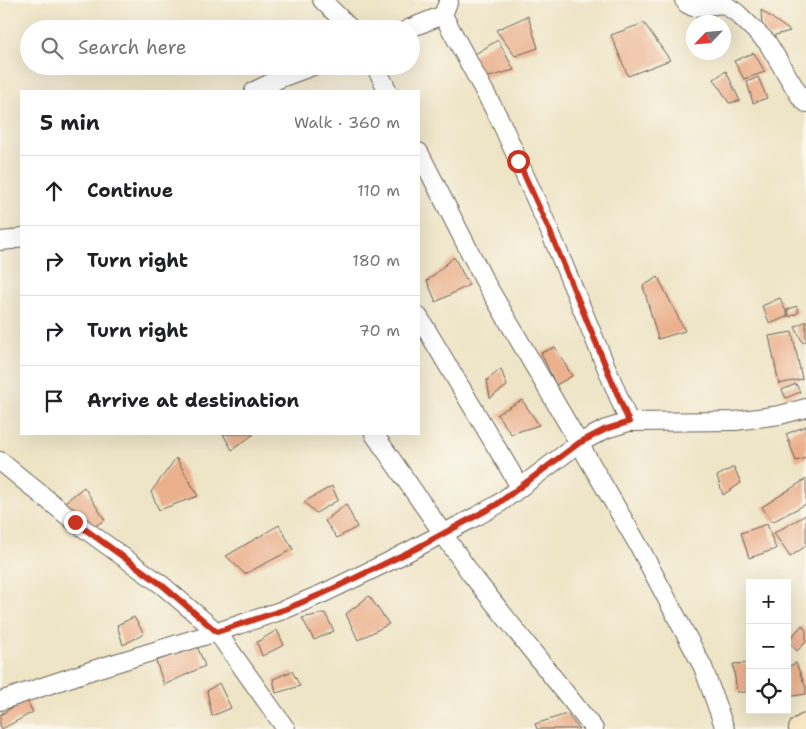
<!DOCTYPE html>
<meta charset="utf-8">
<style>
body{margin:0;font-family:"Shantell Sans",sans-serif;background:#f6f6f6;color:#202124}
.controls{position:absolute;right:15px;bottom:15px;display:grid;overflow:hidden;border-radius:0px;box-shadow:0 5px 20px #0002}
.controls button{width:45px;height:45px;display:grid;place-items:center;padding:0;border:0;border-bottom:1px solid #e0e0e0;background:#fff;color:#202124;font:25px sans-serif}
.compass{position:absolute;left:686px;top:15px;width:45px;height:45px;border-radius:50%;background:#fff;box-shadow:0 5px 20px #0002;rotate:244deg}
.stop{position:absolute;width:15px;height:15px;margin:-11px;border:4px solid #c8321e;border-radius:50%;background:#fff}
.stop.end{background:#c8321e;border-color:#fff;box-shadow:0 1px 5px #0008}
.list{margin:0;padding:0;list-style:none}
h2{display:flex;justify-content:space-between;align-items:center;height:65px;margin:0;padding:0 20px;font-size:21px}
h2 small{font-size:16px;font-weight:400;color:#757577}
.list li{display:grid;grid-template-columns:32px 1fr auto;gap:15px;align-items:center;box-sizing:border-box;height:70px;padding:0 20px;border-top:1px solid #e0e0e0}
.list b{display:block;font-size:19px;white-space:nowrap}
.list em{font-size:16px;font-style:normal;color:#757577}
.icon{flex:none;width:28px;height:28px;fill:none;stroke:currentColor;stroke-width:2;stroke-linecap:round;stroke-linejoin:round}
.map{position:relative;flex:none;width:806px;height:729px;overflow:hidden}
.search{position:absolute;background:#fff;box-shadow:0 5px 20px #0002;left:20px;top:20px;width:400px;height:55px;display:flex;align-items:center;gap:12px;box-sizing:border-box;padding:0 18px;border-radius:28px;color:#757577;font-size:19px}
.panel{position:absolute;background:#fff;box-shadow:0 5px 20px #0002;left:20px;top:90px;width:400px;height:345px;border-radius:0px}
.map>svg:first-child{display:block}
.building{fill:#ebb18e}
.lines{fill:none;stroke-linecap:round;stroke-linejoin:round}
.street-casing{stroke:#666258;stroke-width:20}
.secondary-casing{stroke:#666258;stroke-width:26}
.street{stroke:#fff;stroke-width:18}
.secondary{stroke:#f9e7c3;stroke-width:24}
.route{stroke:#c8321e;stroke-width:6}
</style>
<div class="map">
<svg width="806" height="729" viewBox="0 0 806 729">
<rect width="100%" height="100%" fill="#fbf7ec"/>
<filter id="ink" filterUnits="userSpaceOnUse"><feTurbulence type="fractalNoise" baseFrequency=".02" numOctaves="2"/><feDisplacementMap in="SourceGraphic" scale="10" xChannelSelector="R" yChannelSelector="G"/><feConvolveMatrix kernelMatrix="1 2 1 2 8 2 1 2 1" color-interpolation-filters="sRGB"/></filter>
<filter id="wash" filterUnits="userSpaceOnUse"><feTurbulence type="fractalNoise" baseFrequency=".0096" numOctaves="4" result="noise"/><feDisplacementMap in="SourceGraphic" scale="20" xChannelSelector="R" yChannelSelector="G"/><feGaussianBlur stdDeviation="1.12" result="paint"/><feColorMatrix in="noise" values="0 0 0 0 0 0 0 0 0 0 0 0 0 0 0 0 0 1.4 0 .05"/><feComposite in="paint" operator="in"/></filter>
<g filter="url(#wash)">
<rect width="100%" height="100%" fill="#eee4c6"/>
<g id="blocks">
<!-- building -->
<g class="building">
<polygon points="761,10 790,31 768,37 762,25"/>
<polygon points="713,12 717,22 694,22"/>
<polygon points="528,16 538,48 515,56 496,30"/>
<polygon points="644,23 670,60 628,76 611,35"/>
<polygon points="498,40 514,70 485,78 467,59"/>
<polygon points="754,53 765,72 744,79 734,61"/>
<polygon points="726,71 740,101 729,103 714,79"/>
<polygon points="758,77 767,98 753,103 747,82"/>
<polygon points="454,257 469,285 436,302 427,281"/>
<polygon points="658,277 685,331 658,339 643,286"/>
<polygon points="780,298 788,316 770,324 762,306"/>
<polygon points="796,306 799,312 790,317 787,310"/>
<polygon points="806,321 806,341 803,343 795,327"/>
<polygon points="792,332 802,379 779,384 769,336"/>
<polygon points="555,347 572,376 556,385 541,353"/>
<polygon points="501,369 507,386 490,398 487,380"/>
<polygon points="796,384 800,392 786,398 782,390"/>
<polygon points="522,400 539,425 511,434 497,414"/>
<polygon points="806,426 806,458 796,461 786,434"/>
<polygon points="223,434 254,434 232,450"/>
<polygon points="176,458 198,496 159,510 151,492"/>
<polygon points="734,467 741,483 723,495 717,476"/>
<polygon points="806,479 806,504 772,522 762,507"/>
<polygon points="332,486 338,500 316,513 304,502"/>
<polygon points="84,487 105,520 90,529 65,502"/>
<polygon points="346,504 357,527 337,538 325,521"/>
<polygon points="806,515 806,546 790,557 774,533"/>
<polygon points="767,524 776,549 749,558 741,533"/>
<polygon points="279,525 293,549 245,574 226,556"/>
<polygon points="369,596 389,624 358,640 346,614"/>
<polygon points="325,613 334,631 314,640 302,618"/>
<polygon points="134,617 144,634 123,645 117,625"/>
<polygon points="802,625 806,631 806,642 797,651 788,641"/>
<polygon points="277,630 284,645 262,656 257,642"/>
<polygon points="197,646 205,666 164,685 156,661"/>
<polygon points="750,663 750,692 737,692 733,664"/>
<polygon points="796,663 806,688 806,694 787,697 787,667"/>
<polygon points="292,671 300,686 276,693 273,679"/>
<polygon points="219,683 231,708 212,716 207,691"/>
<polygon points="26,699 33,712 2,729 0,725 0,715"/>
<polygon points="567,714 579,729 537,729 535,724"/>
</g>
</g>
</g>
<g filter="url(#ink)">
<use href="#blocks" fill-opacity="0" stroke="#666258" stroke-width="1"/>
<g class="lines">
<defs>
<g id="street">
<polyline points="322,0 351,29"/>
<polyline points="449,0 443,15 500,120 548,227 629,422"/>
<polyline points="684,0 687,4 693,7 724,4 737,13 767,42 801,98 806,103"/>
<polyline points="408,29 443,15"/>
<polyline points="375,66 388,91"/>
<polyline points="254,91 283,77 313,66"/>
<polyline points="419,152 484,280 640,548 703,667 725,729"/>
<polyline points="0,241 12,240 21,237"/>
<polyline points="419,317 520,487"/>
<polyline points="374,434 471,574 594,729"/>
<polyline points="0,461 75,522 162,585 217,632 286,729"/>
<polyline points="0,701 99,668 217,632 286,609 324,593 390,561 477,516 497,505 579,443 606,429 629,422 735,421 780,415 806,408"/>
</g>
<polyline id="secondary" points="801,729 806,726"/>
</defs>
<!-- street casing -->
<use href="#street" class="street-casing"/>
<!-- secondary casing -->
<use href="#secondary" class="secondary-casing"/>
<!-- street -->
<use href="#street" class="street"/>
<!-- secondary -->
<use href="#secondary" class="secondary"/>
</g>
</g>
<g class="lines" filter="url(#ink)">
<!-- route -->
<polyline class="route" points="75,522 162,585 217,632 286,609 324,593 415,549 496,505 579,443 606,429 629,422 548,227 518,161"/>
</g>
</svg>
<div class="controls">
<button>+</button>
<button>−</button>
<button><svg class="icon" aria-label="locate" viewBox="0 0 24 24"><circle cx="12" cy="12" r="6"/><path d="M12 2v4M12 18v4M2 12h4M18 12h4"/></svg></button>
</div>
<svg class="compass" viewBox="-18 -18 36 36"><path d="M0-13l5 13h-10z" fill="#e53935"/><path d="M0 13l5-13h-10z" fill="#757577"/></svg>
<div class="stop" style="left:518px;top:161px"></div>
<div class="stop end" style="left:75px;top:522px"></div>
<div class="search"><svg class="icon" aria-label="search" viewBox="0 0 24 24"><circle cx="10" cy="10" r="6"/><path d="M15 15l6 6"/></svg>Search here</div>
<section class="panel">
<h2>5 min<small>Walk · 360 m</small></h2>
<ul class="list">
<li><svg class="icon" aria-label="ahead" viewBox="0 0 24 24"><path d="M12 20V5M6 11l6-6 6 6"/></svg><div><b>Continue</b></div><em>110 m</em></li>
<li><svg class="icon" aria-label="right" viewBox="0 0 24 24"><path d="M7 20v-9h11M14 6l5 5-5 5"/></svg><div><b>Turn right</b></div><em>180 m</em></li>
<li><svg class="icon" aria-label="right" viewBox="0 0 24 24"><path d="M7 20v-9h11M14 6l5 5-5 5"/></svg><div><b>Turn right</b></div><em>70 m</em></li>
<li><svg class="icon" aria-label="arrive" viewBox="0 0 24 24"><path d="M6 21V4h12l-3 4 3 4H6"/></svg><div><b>Arrive at destination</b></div></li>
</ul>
</section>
</div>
